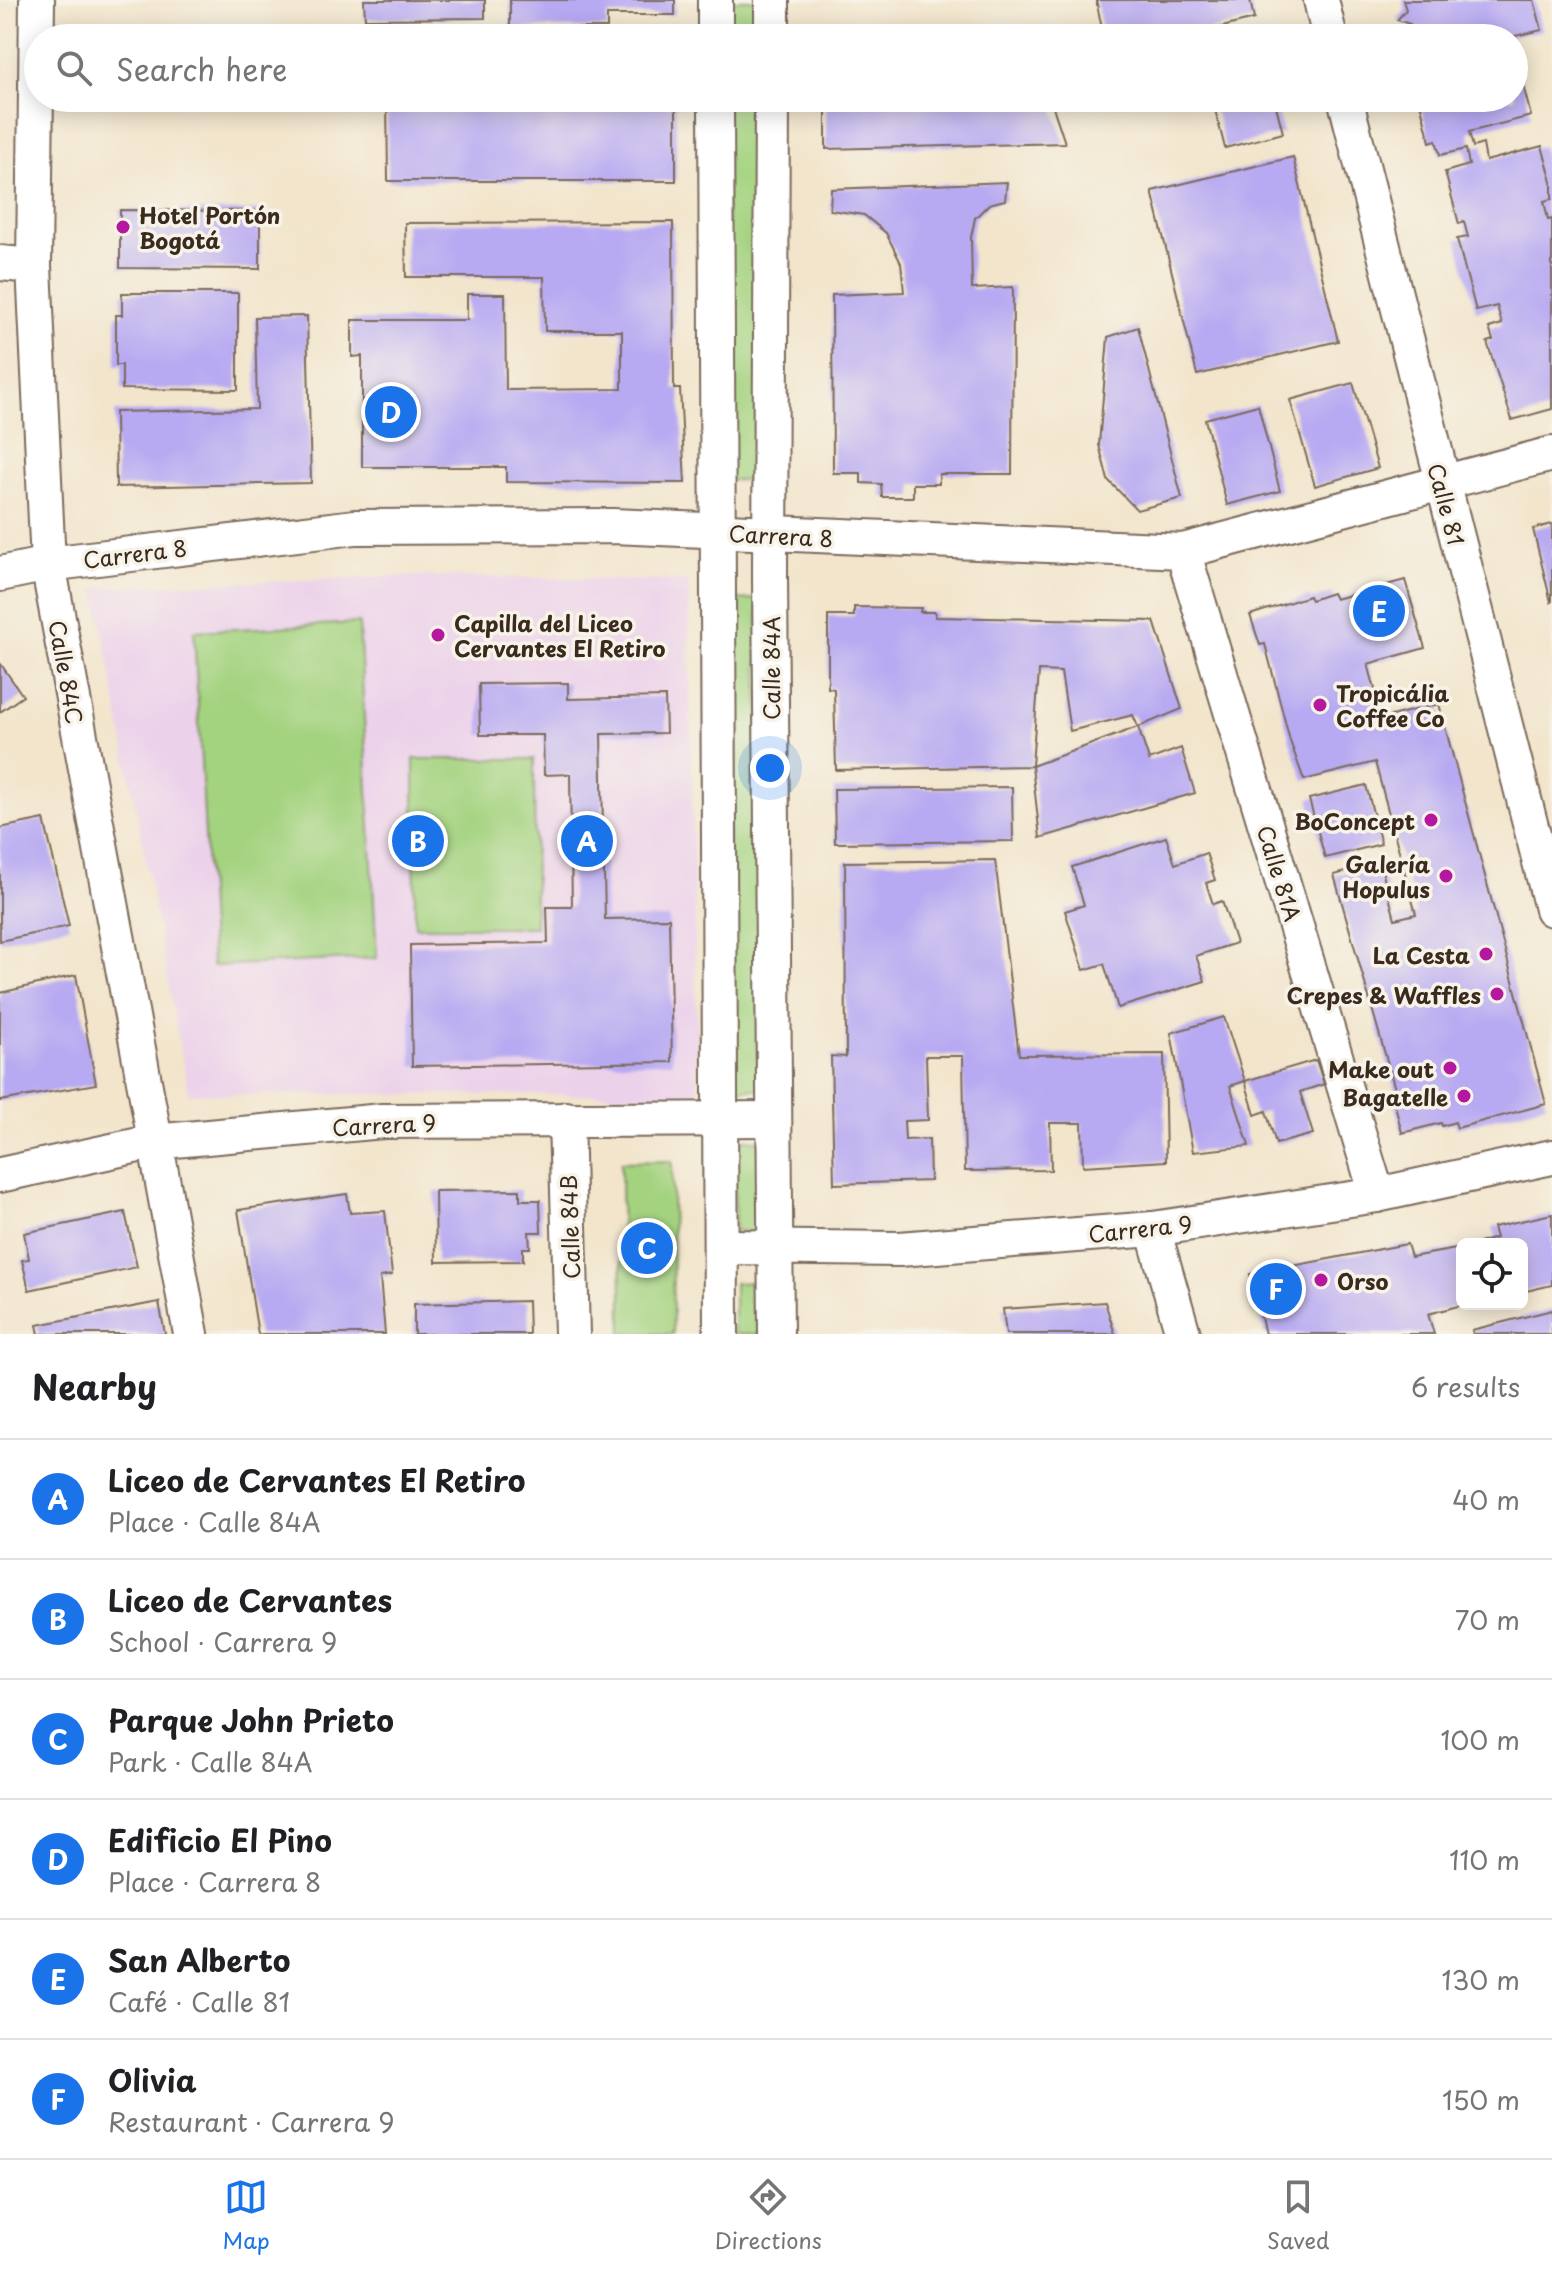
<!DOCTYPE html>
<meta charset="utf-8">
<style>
body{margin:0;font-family:"Playpen Sans",sans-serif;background:#f2f2f2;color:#202124}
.controls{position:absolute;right:24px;bottom:24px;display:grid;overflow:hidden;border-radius:12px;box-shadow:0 4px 20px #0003}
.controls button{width:72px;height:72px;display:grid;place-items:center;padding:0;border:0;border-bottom:2px solid #e0e0e0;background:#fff;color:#202124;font:40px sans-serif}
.you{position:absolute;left:770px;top:768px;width:28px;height:28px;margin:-20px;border:6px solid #fff;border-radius:50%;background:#1a73e8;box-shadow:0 0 0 12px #1a73e833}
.badge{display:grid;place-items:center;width:52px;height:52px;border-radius:50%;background:#1a73e8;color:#fff;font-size:26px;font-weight:700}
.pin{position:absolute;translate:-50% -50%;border:4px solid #fff;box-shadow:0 2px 8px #0006}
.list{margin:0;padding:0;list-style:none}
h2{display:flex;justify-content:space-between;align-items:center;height:104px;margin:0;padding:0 32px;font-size:34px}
h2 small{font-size:26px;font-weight:400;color:#757577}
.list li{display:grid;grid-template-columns:52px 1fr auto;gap:24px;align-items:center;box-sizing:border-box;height:120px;padding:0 32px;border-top:2px solid #e0e0e0}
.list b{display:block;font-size:30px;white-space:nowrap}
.list p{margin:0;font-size:26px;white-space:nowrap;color:#757577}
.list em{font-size:26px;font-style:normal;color:#757577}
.icon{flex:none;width:44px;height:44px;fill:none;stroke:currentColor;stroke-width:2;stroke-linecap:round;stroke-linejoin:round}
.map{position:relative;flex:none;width:1552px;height:1334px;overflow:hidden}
.search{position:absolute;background:#fff;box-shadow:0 4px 20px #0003;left:24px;right:24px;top:24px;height:88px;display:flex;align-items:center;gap:20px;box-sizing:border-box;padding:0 28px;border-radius:44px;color:#757577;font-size:30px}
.sheet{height:824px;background:#fff}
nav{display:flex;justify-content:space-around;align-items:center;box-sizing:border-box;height:112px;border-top:2px solid #e0e0e0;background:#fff;font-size:22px;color:#757577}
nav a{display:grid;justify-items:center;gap:4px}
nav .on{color:#1a73e8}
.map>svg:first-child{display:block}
.built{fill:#ecd1ea}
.green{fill:#a4d380;stroke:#707e4f;stroke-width:2}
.building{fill:#b7a9f2}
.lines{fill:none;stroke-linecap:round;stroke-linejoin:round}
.minor-casing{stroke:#7b6b5b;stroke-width:38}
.minor{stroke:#fff;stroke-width:34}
.poi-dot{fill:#b5179e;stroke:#f7f3e8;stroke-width:3}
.labels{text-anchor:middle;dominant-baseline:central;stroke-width:7;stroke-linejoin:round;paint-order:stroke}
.poi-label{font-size:22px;font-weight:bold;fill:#3b2a1e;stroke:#f7f3e8;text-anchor:end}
.street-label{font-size:22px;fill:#3b2a1e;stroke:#f7f3e8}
</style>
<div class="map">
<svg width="1552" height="1334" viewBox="0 0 1552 1334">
<rect width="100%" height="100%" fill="#f7f3e8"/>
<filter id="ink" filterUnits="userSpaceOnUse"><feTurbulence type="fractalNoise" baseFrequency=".0125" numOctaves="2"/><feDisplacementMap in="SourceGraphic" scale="16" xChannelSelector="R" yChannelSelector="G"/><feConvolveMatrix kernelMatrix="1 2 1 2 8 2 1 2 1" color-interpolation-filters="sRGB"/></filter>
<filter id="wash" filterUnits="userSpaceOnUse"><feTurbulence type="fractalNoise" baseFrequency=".006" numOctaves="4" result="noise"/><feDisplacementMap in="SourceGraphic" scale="32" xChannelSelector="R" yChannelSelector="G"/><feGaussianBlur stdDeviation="1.8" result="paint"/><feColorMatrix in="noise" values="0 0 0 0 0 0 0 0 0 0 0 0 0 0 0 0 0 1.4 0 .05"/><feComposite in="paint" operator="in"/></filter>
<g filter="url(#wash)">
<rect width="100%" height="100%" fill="#f2e5cc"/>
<!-- built -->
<polygon class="built" points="411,576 688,581 698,1095 189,1094 95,588"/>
<!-- green -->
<g class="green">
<rect x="727" y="0" width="32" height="38"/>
<polygon points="727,98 759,98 758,481 726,480"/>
<polygon points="758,599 760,1089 729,1089 728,600"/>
<polygon points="359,623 377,958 212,966 194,631"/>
<polygon points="414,759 534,759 535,927 415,927"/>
<polygon points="734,1140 761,1140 762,1231 735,1231"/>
<polygon points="672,1161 673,1334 622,1334 621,1162"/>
<polygon points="762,1282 763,1334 734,1334 734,1283"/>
</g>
<g id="blocks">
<!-- building -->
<g class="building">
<polygon points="364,0 485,0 485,18 365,19"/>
<polygon points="510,0 675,0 675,15 607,15 607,28 510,28"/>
<polygon points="1096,0 1250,0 1254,19 1179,38 1104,38"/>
<polygon points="1403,0 1534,0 1542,30 1506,38 1413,38 1410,24 1397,20 1406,10"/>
<polygon points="825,33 1030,33 1031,38 825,38"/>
<polygon points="1515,54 1531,116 1469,132 1473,147 1483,144 1486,161 1542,146 1552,182 1552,199 1544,201 1548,220 1552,219 1552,409 1512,420 1487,342 1493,340 1489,328 1502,324 1497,306 1476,311 1457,239 1468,237 1464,222 1459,224 1445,172 1469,165 1466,149 1440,155 1436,140 1430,142 1419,98 1514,98"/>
<polygon points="387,98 676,98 676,181 388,181"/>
<polygon points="826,98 1050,98 1065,143 826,149"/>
<polygon points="1212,98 1274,98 1283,133 1225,148"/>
<polygon points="1293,157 1338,341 1197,375 1152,191"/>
<polygon points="1007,182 1005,200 989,204 975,218 971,237 972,289 1013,287 1012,474 939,474 939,484 913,484 913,497 882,497 881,484 861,483 861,473 833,473 832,295 904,292 901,263 886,233 864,215 830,210 831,189"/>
<polygon points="120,210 260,211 260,269 120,268"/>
<polygon points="673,222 674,389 680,389 685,483 506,482 506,467 362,467 362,356 352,357 352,320 467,320 467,294 505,294 506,390 622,389 622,331 545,331 544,277 406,277 405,223"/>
<polygon points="122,293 238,293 238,390 122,389 122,365 116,365 116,315 122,315"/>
<polygon points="307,316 311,483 116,487 115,412 257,409 255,317"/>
<polygon points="1138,327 1182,498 1137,510 1108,480 1099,445 1108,337"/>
<polygon points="1353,383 1378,468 1315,486 1290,400"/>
<polygon points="1258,405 1280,491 1227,505 1205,419"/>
<polygon points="1552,524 1552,601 1551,602 1533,529"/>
<polygon points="1405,580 1425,648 1368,664 1383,718 1439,704 1546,1104 1457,1128 1455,1122 1442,1126 1441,1123 1402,1133 1393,1097 1397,1096 1334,875 1380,863 1395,919 1416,914 1375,762 1304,780 1290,741 1265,644 1260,645 1250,615 1309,596 1311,600 1332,593 1335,599"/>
<polygon points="854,607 921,608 920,612 935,612 935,617 1154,621 1182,709 1138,727 1149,760 1181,748 1195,793 1040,838 1032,766 1138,727 1133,715 1070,731 1061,672 1039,671 1032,766 836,770 834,689 828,688 828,616 854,616"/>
<polygon points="0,663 23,696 0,712"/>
<polygon points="568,683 568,699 665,697 666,733 601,734 605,919 669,918 672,1062 412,1066 410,945 548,943 547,907 572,907 570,774 544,775 543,735 480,735 479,684"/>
<polygon points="1366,785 1381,844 1325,858 1309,799"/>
<polygon points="1012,787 1013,841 835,843 834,789"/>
<polygon points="44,819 69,926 0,941 0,828"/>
<polygon points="1166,837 1175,864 1206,853 1215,880 1206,883 1213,904 1222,901 1236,943 1196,956 1205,981 1118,1008 1104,964 1084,970 1065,911 1084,905 1072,867"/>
<polygon points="995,860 1019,1055 1164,1054 1166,1161 1083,1166 1082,1123 1050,1123 1051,1170 965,1171 963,1056 926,1056 928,1120 904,1121 905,1140 929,1139 930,1181 834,1184 831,1056 846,1057 845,862"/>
<polygon points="76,975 96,1084 0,1101 0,993"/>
<polygon points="1224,1017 1245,1081 1230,1086 1249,1146 1193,1152 1171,1033"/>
<polygon points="1316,1060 1324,1084 1300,1092 1313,1134 1276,1144 1266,1111 1255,1115 1245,1081"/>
<polygon points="520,1190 520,1200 540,1200 541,1232 529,1232 530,1248 523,1248 523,1261 436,1262 435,1191"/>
<polygon points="347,1194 350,1213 385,1211 392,1275 380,1277 385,1334 258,1334 238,1210"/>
<polygon points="125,1212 137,1267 29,1290 22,1260 29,1259 24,1233"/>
<polygon points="1552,1214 1552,1285 1522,1292 1522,1244 1479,1243 1496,1238 1493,1227"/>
<polygon points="1407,1244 1411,1257 1462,1248 1462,1305 1428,1314 1434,1334 1265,1334 1250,1274"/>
<polygon points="528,1301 529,1334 414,1334 414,1304"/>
<polygon points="159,1302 165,1334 39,1334 37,1325"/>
<polygon points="1105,1302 1115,1334 1006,1334 1003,1309"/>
<polygon points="1552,1310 1552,1334 1473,1334 1472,1330"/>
</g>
</g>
</g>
<g filter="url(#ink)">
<use href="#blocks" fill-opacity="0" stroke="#7b6b5b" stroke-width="2"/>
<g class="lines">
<defs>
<g id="minor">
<polyline points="37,0 34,266 48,564 191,1334"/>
<polyline points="715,0 715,38"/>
<polyline points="1321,0 1330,38"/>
<polyline points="772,38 772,0"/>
<polyline points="716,98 721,1334"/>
<polyline points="772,98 770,575 776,1334"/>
<polyline points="1345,98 1552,909"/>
<polyline points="0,263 34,266"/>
<polyline points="1183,551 1377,1195"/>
<polyline points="0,574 48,564 355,527 613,526 1183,551 1552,454"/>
<polyline points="566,1119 572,1334"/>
<polyline points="0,1175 153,1142 383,1121 773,1119"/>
<polyline points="1153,1229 1183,1334"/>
<polyline points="722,1247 899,1249 1153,1229 1377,1195 1552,1157"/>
</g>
</defs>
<!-- minor casing -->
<use href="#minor" class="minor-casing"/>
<!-- minor -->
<use href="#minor" class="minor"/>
</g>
</g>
<!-- markers -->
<g class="poi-dot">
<circle cx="123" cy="227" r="8"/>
<circle cx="438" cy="635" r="8"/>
<circle cx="1320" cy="705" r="8"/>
<circle cx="1431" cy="820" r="8"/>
<circle cx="1446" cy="876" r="8"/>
<circle cx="1486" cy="954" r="8"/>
<circle cx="1497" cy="994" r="8"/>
<circle cx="1450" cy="1068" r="8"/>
<circle cx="1464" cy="1096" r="8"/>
<circle cx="1321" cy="1280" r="8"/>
</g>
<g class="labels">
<!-- poi labels -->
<g class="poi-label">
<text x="139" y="214" text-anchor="start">Hotel Portón<tspan x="139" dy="25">Bogotá</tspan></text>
<text x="454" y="622" text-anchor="start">Capilla del Liceo<tspan x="454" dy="25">Cervantes El Retiro</tspan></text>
<text x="1336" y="692" text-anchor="start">Tropicália<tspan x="1336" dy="25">Coffee Co</tspan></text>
<text x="1415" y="820">BoConcept</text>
<text x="1430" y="863">Galería<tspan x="1430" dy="25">Hopulus</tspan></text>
<text x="1470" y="954">La Cesta</text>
<text x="1481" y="994">Crepes &amp; Waffles</text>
<text x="1434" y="1068">Make out</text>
<text x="1448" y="1096">Bagatelle</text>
<text x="1337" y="1280" text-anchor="start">Orso</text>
</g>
<!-- street labels -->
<g class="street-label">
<text transform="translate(1447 504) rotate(75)">Calle 81</text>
<text transform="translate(781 535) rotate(3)">Carrera 8</text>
<text transform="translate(135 553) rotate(-7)">Carrera 8</text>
<text transform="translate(770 668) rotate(-90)">Calle 84A</text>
<text transform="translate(67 672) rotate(80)">Calle 84C</text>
<text transform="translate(1280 873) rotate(73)">Calle 81A</text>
<text transform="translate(384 1124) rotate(-3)">Carrera 9</text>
<text transform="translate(569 1227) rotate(-92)">Calle 84B</text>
<text transform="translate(1140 1228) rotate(-6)">Carrera 9</text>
</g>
</g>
</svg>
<div class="controls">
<button><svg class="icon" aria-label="locate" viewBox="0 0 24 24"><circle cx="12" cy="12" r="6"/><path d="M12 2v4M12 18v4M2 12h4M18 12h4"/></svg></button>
</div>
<div class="you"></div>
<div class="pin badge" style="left:587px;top:841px">A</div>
<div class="pin badge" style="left:418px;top:841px">B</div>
<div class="pin badge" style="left:647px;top:1248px">C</div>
<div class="pin badge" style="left:391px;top:412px">D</div>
<div class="pin badge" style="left:1379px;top:611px">E</div>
<div class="pin badge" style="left:1276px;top:1289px">F</div>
<div class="search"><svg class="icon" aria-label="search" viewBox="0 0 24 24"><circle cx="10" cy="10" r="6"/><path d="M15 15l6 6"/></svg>Search here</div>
</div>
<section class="sheet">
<h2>Nearby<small>6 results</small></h2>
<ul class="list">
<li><span class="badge">A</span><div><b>Liceo de Cervantes El Retiro</b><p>Place · Calle 84A</p></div><em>40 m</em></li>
<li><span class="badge">B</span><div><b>Liceo de Cervantes</b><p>School · Carrera 9</p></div><em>70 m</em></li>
<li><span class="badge">C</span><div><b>Parque John Prieto</b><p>Park · Calle 84A</p></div><em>100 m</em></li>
<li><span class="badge">D</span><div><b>Edificio El Pino</b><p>Place · Carrera 8</p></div><em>110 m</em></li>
<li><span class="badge">E</span><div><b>San Alberto</b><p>Café · Calle 81</p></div><em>130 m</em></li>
<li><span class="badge">F</span><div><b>Olivia</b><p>Restaurant · Carrera 9</p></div><em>150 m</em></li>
</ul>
</section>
<nav>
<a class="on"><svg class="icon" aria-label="map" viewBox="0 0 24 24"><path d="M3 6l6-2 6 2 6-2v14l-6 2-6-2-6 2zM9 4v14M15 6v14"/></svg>Map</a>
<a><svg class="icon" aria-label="directions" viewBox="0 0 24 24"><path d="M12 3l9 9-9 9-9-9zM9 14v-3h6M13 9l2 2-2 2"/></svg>Directions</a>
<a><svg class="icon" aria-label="saved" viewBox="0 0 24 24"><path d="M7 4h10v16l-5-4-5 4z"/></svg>Saved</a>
</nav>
